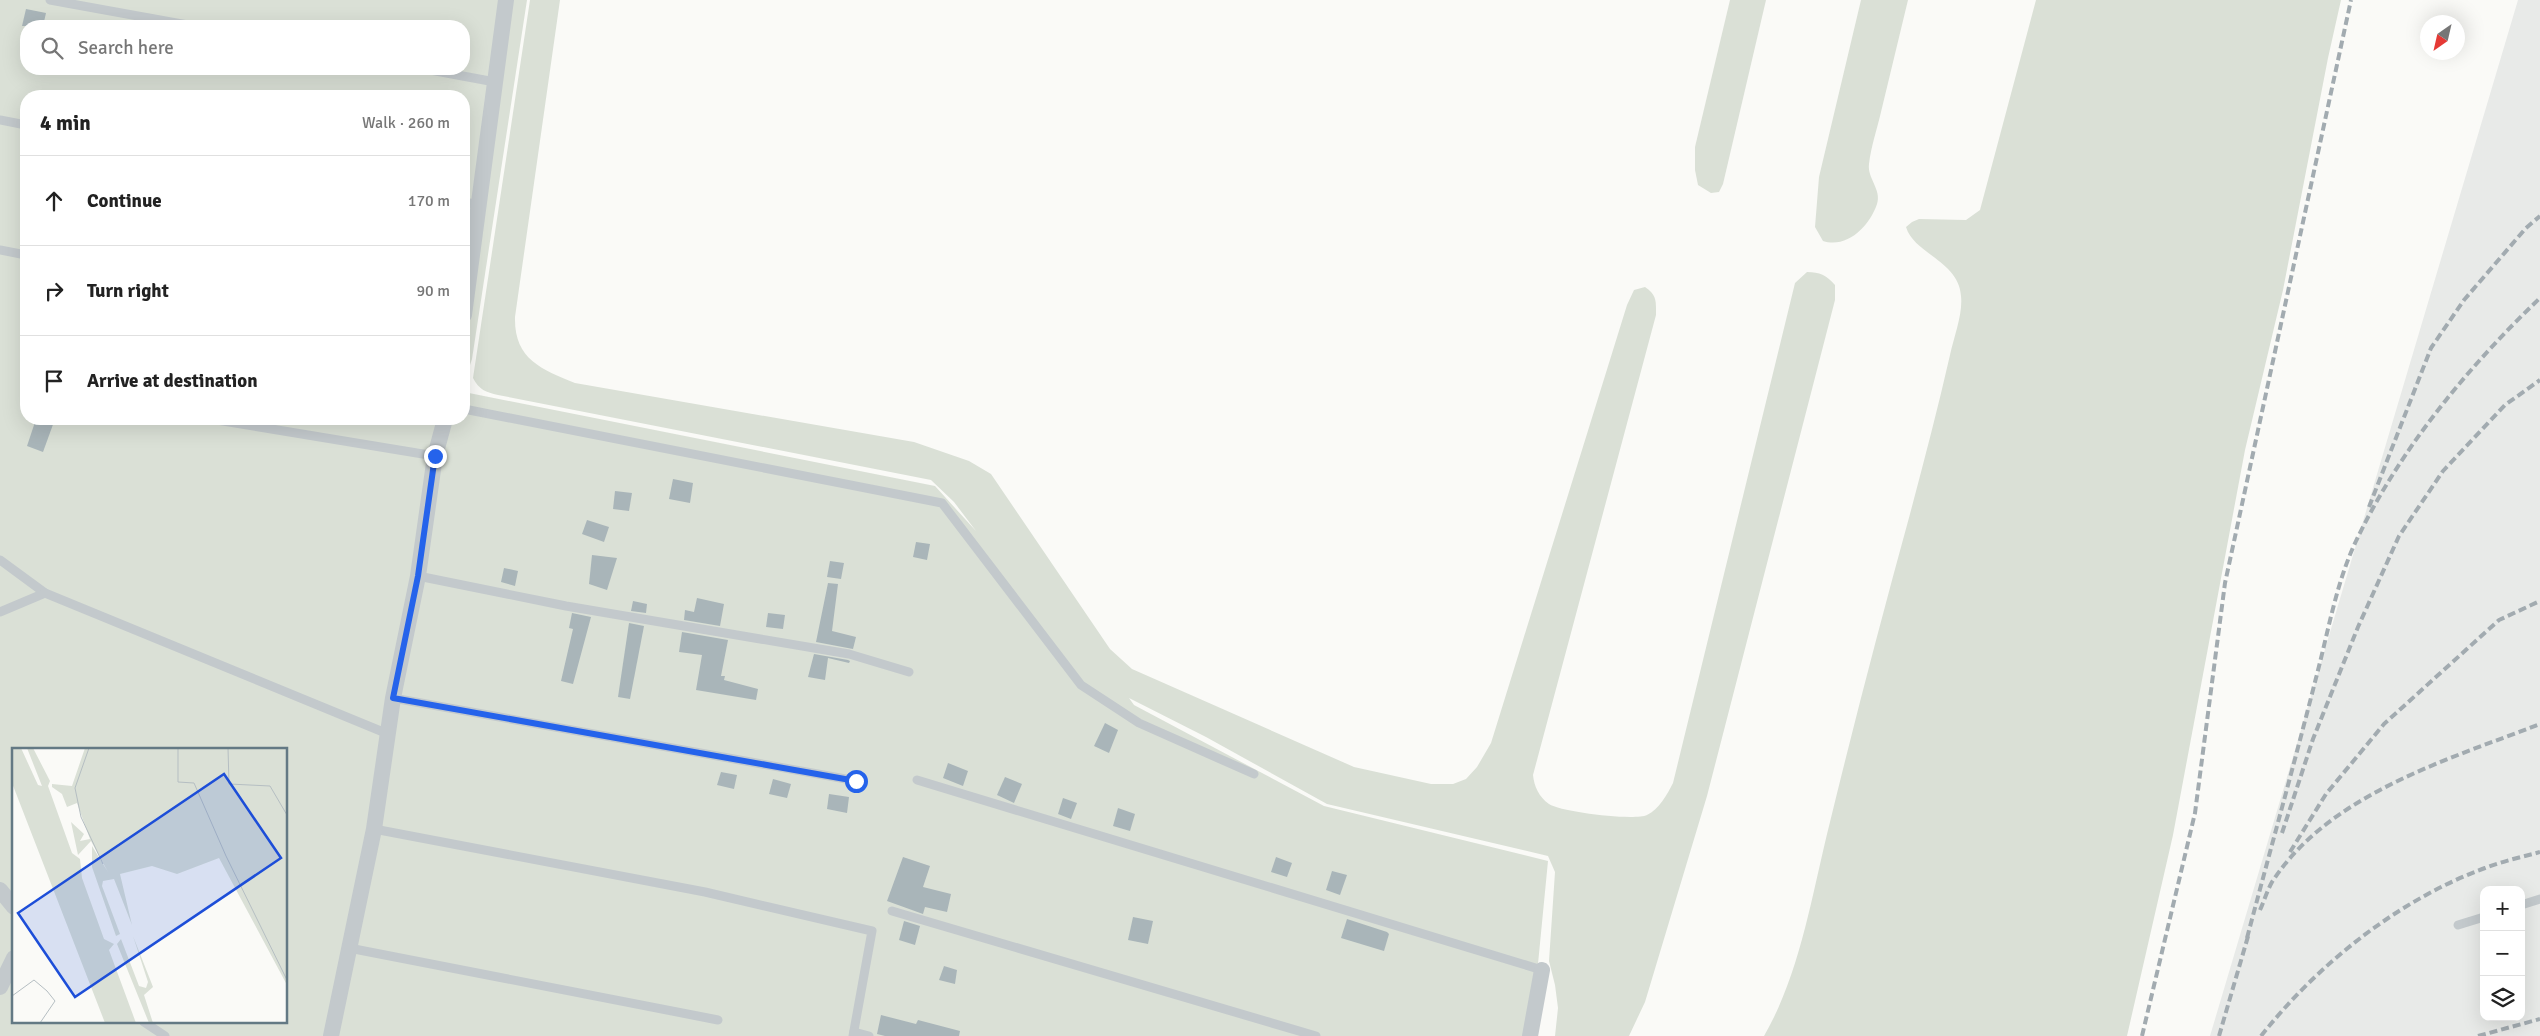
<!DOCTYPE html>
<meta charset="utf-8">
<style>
body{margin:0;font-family:Signika,sans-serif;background:#f6f6f6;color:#222}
.controls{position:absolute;right:15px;bottom:15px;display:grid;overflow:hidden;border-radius:10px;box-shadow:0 5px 20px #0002}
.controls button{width:45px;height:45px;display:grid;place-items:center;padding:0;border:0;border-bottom:1px solid #e0e0e0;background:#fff;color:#222;font:25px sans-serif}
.compass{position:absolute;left:2420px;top:15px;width:45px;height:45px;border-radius:50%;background:#fff;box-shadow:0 5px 20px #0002;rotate:214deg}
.stop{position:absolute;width:15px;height:15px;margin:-11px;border:4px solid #2563eb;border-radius:50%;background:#fff}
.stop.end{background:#2563eb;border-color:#fff;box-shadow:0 1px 5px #0008}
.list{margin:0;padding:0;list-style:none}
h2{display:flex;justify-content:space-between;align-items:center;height:65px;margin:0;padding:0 20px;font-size:21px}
h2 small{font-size:16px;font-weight:400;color:#767676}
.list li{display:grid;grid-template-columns:32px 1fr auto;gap:15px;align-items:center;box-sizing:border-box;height:90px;padding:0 20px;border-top:1px solid #e0e0e0}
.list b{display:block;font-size:19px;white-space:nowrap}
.list em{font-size:16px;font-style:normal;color:#767676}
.icon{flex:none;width:28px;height:28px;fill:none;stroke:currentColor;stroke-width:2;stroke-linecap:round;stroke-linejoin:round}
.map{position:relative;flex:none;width:2540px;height:1036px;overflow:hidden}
.search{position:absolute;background:#fff;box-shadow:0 5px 20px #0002;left:20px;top:20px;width:450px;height:55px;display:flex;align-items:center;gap:12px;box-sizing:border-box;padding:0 18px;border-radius:20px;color:#767676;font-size:19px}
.panel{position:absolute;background:#fff;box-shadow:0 5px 20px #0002;left:20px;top:90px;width:450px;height:335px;border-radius:20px}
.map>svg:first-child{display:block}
.built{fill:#e8eae8;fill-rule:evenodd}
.green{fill:#dae0d6;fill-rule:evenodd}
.building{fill:#a9b5b9}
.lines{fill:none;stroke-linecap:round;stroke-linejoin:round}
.lane{stroke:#c3c9cc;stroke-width:9}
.street{stroke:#c3c9cc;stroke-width:16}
.rail{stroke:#a2abb0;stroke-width:4;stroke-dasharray:8 4;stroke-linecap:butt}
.route{stroke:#2563eb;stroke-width:6}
.inset-road{fill:none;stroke:#b5bec2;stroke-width:1}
.view{fill:#1d4ed8;fill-opacity:0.15;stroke:#1d4ed8;stroke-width:2.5}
.inset-edge{fill:none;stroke:#637984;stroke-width:2.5}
</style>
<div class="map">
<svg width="2540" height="1036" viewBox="0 0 2540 1036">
<rect width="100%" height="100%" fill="#fafaf7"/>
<!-- built -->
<path class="built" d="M2518,0H2540V1036H2210ZM2484,890H2521V1017H2484Z"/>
<!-- green -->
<g class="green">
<path d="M0,0H527L472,359L464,383V96H26V419H464V392L935,486L976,531L954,502L931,480L498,395C486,392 479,390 473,378L530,0H560L515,317C514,359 541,369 575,383L914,442L969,461L991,474L1110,649L1132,669L1354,767L1431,784H1453L1466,779L1477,767L1491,743L1627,305L1634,290L1645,287C1657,295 1656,301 1656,315L1533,775C1534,786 1539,797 1549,804C1561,812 1634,821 1647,815C1659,809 1667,795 1673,783L1795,283L1807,272C1820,272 1826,275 1835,285V300L1707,796L1645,1002L1629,1036H1555L1558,1008L1555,985L1549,961L1555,872L1548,856L1327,804L1206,737L1129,698L1134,705L1324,806L1548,861L1531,1036H0ZM26,26H464V69H26ZM14,750H286V1022H14Z"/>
<polygon points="1730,0 1766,0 1723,184 1719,192 1711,193 1698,185 1695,170 1695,147"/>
<path d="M1861,0H1908C1899,37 1890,75 1881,112C1877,129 1871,147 1869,164C1867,178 1882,190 1877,204C1870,225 1848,249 1823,241L1815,227L1819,177Z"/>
<path d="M2036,0H2341L2328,58L2283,290L2245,450L2173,835L2127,1036H1764C1801,972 1812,893 1830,822C1855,719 1882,616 1910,514C1924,461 1938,408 1950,355C1954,336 1963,314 1961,296C1959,261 1914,254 1906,227L1912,222L1919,219L1966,220L1980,210Z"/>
</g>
<!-- building -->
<g class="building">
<polygon points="26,9 46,13 43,26 22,26"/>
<polygon points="36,419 55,419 43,452 27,446"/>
<polygon points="673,479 693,483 690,503 669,499"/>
<polygon points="615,491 632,493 629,511 613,509"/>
<polygon points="587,520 609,527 604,542 582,534"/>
<polygon points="916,542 930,544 927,560 913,557"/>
<polygon points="592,555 617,558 607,590 589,584"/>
<polygon points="830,561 844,563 841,579 827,577"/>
<polygon points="504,568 518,571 515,586 501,582"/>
<polygon points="828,583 838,584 832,631 856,637 853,649 816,642"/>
<polygon points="697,598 724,604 720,626 684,620 685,610 694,612"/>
<polygon points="633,601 647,604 646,613 631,611"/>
<polygon points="572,613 591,617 573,684 561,681 573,629 569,628"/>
<polygon points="768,613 785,615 783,629 766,627"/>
<polygon points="629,623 644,626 630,699 618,697"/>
<polygon points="682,632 728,640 721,676 725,676 724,680 758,689 756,700 696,690 702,655 679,652"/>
<polygon points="814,654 848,660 850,661 849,663 828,658 825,680 808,677"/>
<polygon points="1105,723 1118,730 1109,753 1094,746"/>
<polygon points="948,763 968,771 963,786 943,778"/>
<polygon points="721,772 737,775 734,789 717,785"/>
<polygon points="1005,777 1022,784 1014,803 997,795"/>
<polygon points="773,779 791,784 787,798 769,794"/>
<polygon points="829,794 849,797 847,813 827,809"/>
<polygon points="1063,798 1077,803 1071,819 1058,814"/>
<polygon points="1118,808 1135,814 1130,831 1113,826"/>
<polygon points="903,857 930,866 923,887 951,894 947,912 925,907 923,914 887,901"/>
<polygon points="1276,857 1292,863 1287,877 1271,872"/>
<polygon points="1332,871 1347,875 1340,895 1326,890"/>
<polygon points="1133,917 1153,921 1148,944 1128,940"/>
<polygon points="1347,919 1387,932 1389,934 1384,951 1341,938"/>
<polygon points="904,921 920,926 915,945 899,940"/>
<polygon points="944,966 957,970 955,984 939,980"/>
<polygon points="881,1015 916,1024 918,1020 960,1031 959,1036 885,1036 877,1034"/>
</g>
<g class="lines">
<!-- lane -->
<g class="lane">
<polyline points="50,0 193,26"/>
<polyline points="425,69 495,82"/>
<polyline points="0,120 26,125"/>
<polyline points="464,202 479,205"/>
<polyline points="0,250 26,255"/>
<polyline points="464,409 942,503 1081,685 1139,723 1254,774"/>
<polyline points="211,419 435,456"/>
<polyline points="0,560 45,593"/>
<polyline points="418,576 566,606 849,654 909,672"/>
<polyline points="0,612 45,593 388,734"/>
<polyline points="393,698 857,781"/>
<polyline points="917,780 1542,970"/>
<polyline points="374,829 705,892 872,931 853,1036"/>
<polyline points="2521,905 2540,899"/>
<polyline points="892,911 1316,1036"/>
<polyline points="2458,925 2484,917"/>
<polyline points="349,948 718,1020"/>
<polyline points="144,1022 165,1036"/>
<polyline points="854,1032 869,1036"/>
</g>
<!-- street -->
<g class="street">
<polyline points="464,315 506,0"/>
<polyline points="0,890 14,907"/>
<polyline points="0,987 14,958"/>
<polyline points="331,1036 374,829 393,698 418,576 435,456 445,419"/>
<polyline points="1530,1036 1542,970"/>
</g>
<!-- rail -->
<g class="rail">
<polyline points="2369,507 2431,348 2464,300 2526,228 2540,216"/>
<polyline points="2282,833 2313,739 2358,627 2399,536 2443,471 2505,405 2540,380"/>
<polyline points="2290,852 2326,794 2384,724 2499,620 2540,601"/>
<path d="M2260,910C2264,901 2267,891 2272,882C2329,794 2447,760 2540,724"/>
<path d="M2247,938C2270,851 2294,765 2316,678C2328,633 2336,583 2356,541C2400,449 2467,368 2540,298"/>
<polyline points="2142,1036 2195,813 2225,583 2351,0"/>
<polyline points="2219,1036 2249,933"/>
<path d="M2261,1036C2318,964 2398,900 2485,868C2503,861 2522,857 2540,852"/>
<polyline points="2478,1036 2540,1019"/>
</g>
</g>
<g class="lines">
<!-- route -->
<polyline class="route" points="435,456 418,576 393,698 856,781"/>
</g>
<!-- overview -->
<g transform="translate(12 748)">
<rect width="275" height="275" fill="#fafaf7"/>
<path d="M0,0H9L26,37L30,38L15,0H21L38,33L36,38L60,105L68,111L70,130L92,191L102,196L97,202L124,275H93L0,35ZM73,0H275V237L207,110L165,126L140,118L108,126L120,177L102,131L91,133L90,138L108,186L104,188L80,119V98L96,124L79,93L66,107L59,74L72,86L68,93L78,91L65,55L55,59L50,46L40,39V36L60,38ZM121,188L141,239L132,247L141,275H137L105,196L109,191L127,238L134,240L136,234Z" fill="#dae0d6"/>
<path class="inset-road" d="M77,0L63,40L69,69L91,116M166,0V34L182,35L214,108L275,232M216,0L217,36L258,38L275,67M0,248L22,232L35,243L43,253L28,275"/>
<path class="view" d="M212,26L269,110L63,249L6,165Z"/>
<rect width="275" height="275" class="inset-edge"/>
</g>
</svg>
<div class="controls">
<button>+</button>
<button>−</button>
<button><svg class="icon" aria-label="layers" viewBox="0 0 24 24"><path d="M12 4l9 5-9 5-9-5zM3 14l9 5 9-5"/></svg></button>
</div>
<svg class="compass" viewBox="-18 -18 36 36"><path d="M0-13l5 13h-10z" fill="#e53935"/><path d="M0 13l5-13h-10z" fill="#767676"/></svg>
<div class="stop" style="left:856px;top:781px"></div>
<div class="stop end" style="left:435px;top:456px"></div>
<div class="search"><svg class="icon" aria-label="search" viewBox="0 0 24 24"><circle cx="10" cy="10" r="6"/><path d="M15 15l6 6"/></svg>Search here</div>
<section class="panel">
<h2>4 min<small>Walk · 260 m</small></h2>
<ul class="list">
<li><svg class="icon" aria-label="ahead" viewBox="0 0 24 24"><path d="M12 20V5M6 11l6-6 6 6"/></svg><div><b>Continue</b></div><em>170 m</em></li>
<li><svg class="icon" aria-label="right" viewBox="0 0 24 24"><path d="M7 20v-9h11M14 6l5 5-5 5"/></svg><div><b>Turn right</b></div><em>90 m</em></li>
<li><svg class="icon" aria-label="arrive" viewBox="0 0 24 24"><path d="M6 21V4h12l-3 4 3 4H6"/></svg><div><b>Arrive at destination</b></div></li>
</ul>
</section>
</div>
